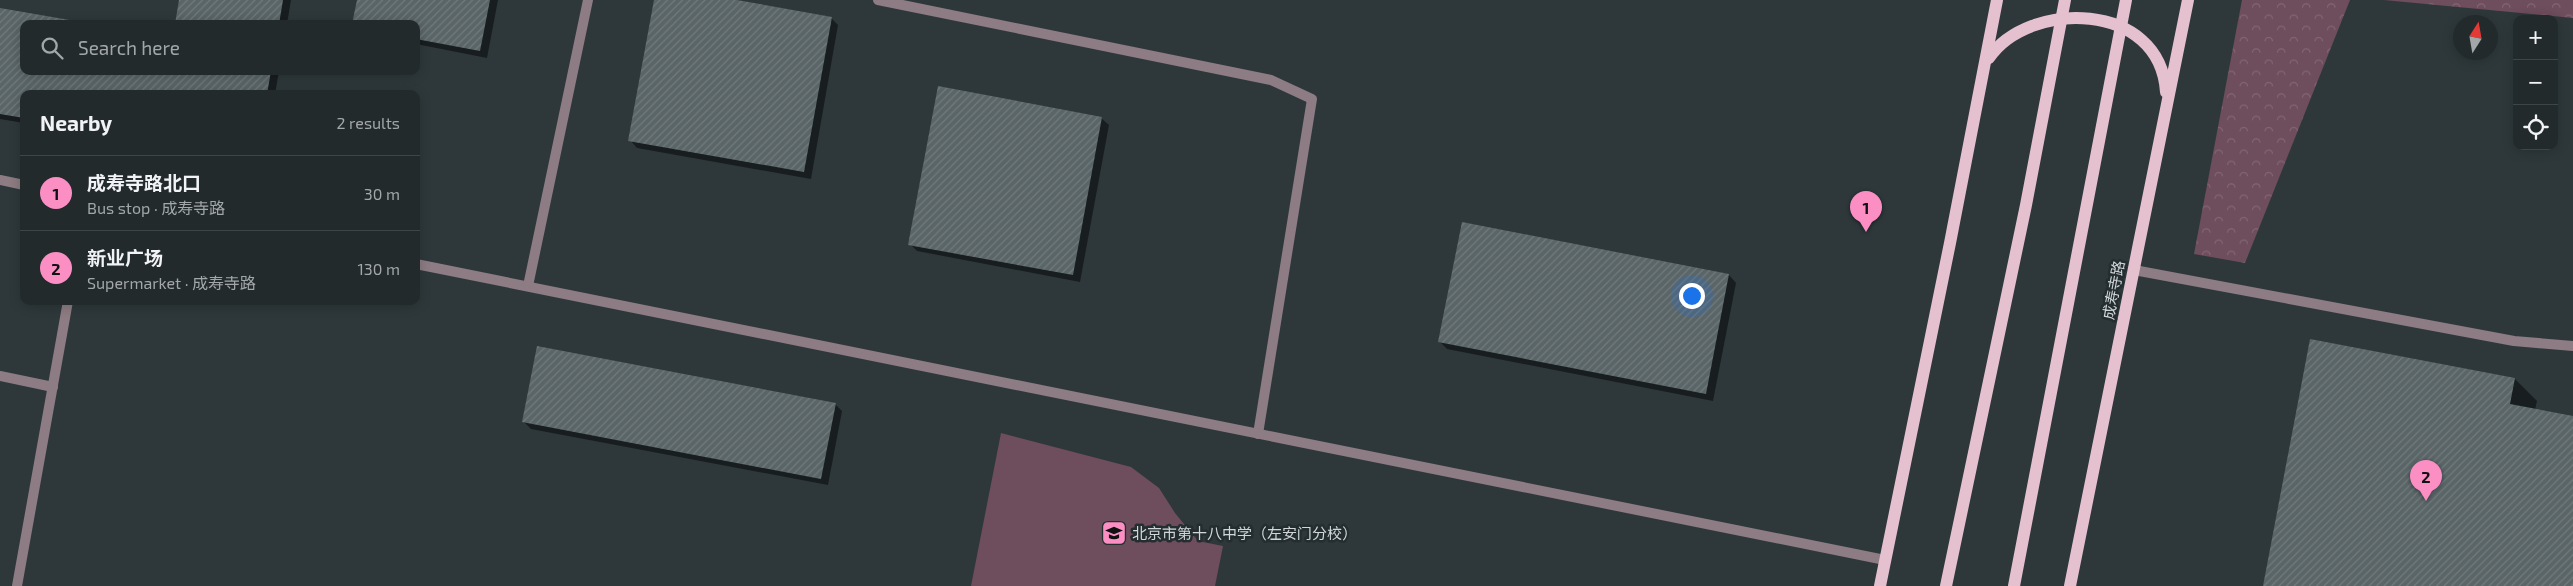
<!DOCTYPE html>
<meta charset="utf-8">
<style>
body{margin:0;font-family:"Exo 2","Noto Sans SC",sans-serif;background:#2e3638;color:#f1f3f6}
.controls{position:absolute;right:15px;top:15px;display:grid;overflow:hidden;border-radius:10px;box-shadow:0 2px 12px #0003}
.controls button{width:45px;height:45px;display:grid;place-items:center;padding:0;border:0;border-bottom:1px solid #3f4648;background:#222a2c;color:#f1f3f6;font:25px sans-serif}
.compass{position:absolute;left:2453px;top:15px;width:45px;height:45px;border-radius:50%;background:#222a2c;box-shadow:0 2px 12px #0003;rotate:11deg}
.you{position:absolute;left:1691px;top:295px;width:18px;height:18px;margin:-12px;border:4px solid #fff;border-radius:50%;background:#1a73e8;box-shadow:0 0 0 8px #1a73e833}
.badge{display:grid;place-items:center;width:32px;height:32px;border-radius:50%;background:#fb8fc4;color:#111;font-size:16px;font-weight:700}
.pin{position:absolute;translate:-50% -41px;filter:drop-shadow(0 1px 2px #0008)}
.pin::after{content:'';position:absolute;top:26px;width:18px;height:15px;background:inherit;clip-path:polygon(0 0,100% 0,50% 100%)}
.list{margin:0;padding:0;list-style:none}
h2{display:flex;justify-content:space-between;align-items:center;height:65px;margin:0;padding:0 20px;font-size:21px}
h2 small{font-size:16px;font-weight:400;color:#a2a7a9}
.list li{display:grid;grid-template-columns:32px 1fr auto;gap:15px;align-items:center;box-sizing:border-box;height:75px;padding:0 20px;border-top:1px solid #3f4648}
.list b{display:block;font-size:19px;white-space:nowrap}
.list p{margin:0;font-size:16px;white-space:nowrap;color:#a2a7a9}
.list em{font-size:16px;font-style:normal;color:#a2a7a9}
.icon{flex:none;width:28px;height:28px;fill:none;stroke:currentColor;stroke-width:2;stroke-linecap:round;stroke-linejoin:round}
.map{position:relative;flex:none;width:2573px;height:586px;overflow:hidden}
.search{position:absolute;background:#222a2c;box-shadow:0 2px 12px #0003;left:20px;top:20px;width:400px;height:55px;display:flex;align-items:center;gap:12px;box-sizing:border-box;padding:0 18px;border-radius:10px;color:#a2a7a9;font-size:19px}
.panel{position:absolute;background:#222a2c;box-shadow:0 2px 12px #0003;left:20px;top:90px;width:400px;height:215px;border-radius:10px}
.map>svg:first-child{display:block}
.park{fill:url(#park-crowns)}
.garden{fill:#6e4d5c}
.shadow{fill:#0007}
.building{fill:url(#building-hatch)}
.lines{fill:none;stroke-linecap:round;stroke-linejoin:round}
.lane{stroke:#8d7c83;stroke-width:10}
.street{stroke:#8d7c83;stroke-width:10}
.primary{stroke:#e5c1d0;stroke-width:12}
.labels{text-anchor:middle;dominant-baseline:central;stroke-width:5;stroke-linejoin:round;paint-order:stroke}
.street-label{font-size:15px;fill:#d1d7d9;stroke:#242d30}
.poi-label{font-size:15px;fill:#d1d7d9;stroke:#242d30;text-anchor:start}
</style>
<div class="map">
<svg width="2573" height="586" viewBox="0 0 2573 586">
<defs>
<pattern id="park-crowns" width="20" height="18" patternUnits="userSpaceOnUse" patternTransform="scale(1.25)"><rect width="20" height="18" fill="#6e4d5c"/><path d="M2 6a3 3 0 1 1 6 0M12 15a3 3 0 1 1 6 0" fill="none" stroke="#826673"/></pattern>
<pattern id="building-hatch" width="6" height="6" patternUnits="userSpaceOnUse" patternTransform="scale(1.25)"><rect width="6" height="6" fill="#5a6568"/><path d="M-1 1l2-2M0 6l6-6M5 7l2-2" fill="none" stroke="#717a7d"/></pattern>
</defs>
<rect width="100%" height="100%" fill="#2e383a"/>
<!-- park -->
<g class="park">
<polygon points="2242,0 2350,0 2245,263 2194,254"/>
<polygon points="2384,0 2573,0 2573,18"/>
</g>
<!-- garden -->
<polygon class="garden" points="1001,433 1131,467 1159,488 1175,513 1198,541 1223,546 1215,586 971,586"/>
<!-- shadow -->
<g class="shadow">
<polygon points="180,0 291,0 287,24 176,24"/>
<polygon points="358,0 498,0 487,58 416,44 416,24"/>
<polygon points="655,0 730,0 831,18 838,25 811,179 637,148 630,140"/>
<polygon points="0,9 85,24 24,24 24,71 279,71 275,94 24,94 24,123 0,119"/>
<polygon points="1101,118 1109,125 1080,282 917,251 910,244"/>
<polygon points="1729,275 1736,283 1713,401 1447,349 1440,342"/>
<polygon points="2311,340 2515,379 2537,401 2535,410 2573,417 2573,586 2264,586"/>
<polygon points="835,404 842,411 828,485 531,429 524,422"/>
</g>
<!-- building -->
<g class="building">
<polygon points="179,0 283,0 279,24 175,24"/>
<polygon points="357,0 490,0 480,51 416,39 416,24 352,24"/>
<polygon points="654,0 737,0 832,17 804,172 628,141"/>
<polygon points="0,8 87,23 24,24 24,71 271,71 267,94 24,94 24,118 0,114"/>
<polygon points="938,86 1102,117 1073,275 908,245"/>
<polygon points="1462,222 1729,274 1706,394 1438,342"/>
<polygon points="2310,339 2515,378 2510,404 2573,416 2573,586 2263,586"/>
<polygon points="537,346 836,403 821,479 522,422"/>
</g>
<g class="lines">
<!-- lane -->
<g class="lane">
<polyline points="878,0 1271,80 1312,99 1258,434"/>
<polyline points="2134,270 2514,341 2573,346"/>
<polyline points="0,376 53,387"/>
</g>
<!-- street -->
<g class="street">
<polyline points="0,180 24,185"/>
<polyline points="416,264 1885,560"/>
<polyline points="528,286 588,0"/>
<polyline points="17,586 68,301"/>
</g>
<!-- primary -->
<g class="primary">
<path d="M1989,58C2028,0 2160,0 2166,92"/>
<polyline points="1880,586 1950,243 1997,0"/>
<polyline points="1946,586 2026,205 2065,0"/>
<polyline points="2014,586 2126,0"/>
<polyline points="2070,586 2188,0"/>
</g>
</g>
<!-- icons -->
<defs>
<symbol id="school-square" viewBox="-11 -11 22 22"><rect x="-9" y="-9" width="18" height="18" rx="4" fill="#fb8fc4" stroke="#242d30"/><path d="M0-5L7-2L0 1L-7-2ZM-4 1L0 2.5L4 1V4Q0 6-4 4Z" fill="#111"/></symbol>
</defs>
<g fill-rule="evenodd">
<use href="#school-square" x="1100" y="519" width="28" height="28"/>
</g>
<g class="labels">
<!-- street labels -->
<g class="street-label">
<text transform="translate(2113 290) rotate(-79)">成寿寺路</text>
</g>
<!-- poi labels -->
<g class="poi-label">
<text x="1132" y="533">北京市第十八中学（左安门分校）</text>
</g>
</g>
</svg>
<div class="controls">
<button>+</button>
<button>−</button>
<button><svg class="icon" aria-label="locate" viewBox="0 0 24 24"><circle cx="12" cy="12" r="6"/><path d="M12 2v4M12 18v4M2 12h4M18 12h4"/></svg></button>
</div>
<svg class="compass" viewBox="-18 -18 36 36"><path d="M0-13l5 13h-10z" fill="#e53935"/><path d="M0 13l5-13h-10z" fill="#a2a7a9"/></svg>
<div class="you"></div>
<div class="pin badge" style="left:1866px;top:232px">1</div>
<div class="pin badge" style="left:2426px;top:501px">2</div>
<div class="search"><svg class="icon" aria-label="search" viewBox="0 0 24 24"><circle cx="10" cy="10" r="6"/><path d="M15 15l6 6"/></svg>Search here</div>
<section class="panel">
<h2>Nearby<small>2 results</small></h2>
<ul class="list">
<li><span class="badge">1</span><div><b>成寿寺路北口</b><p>Bus stop · 成寿寺路</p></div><em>30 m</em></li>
<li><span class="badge">2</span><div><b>新业广场</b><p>Supermarket · 成寿寺路</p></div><em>130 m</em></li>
</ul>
</section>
</div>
